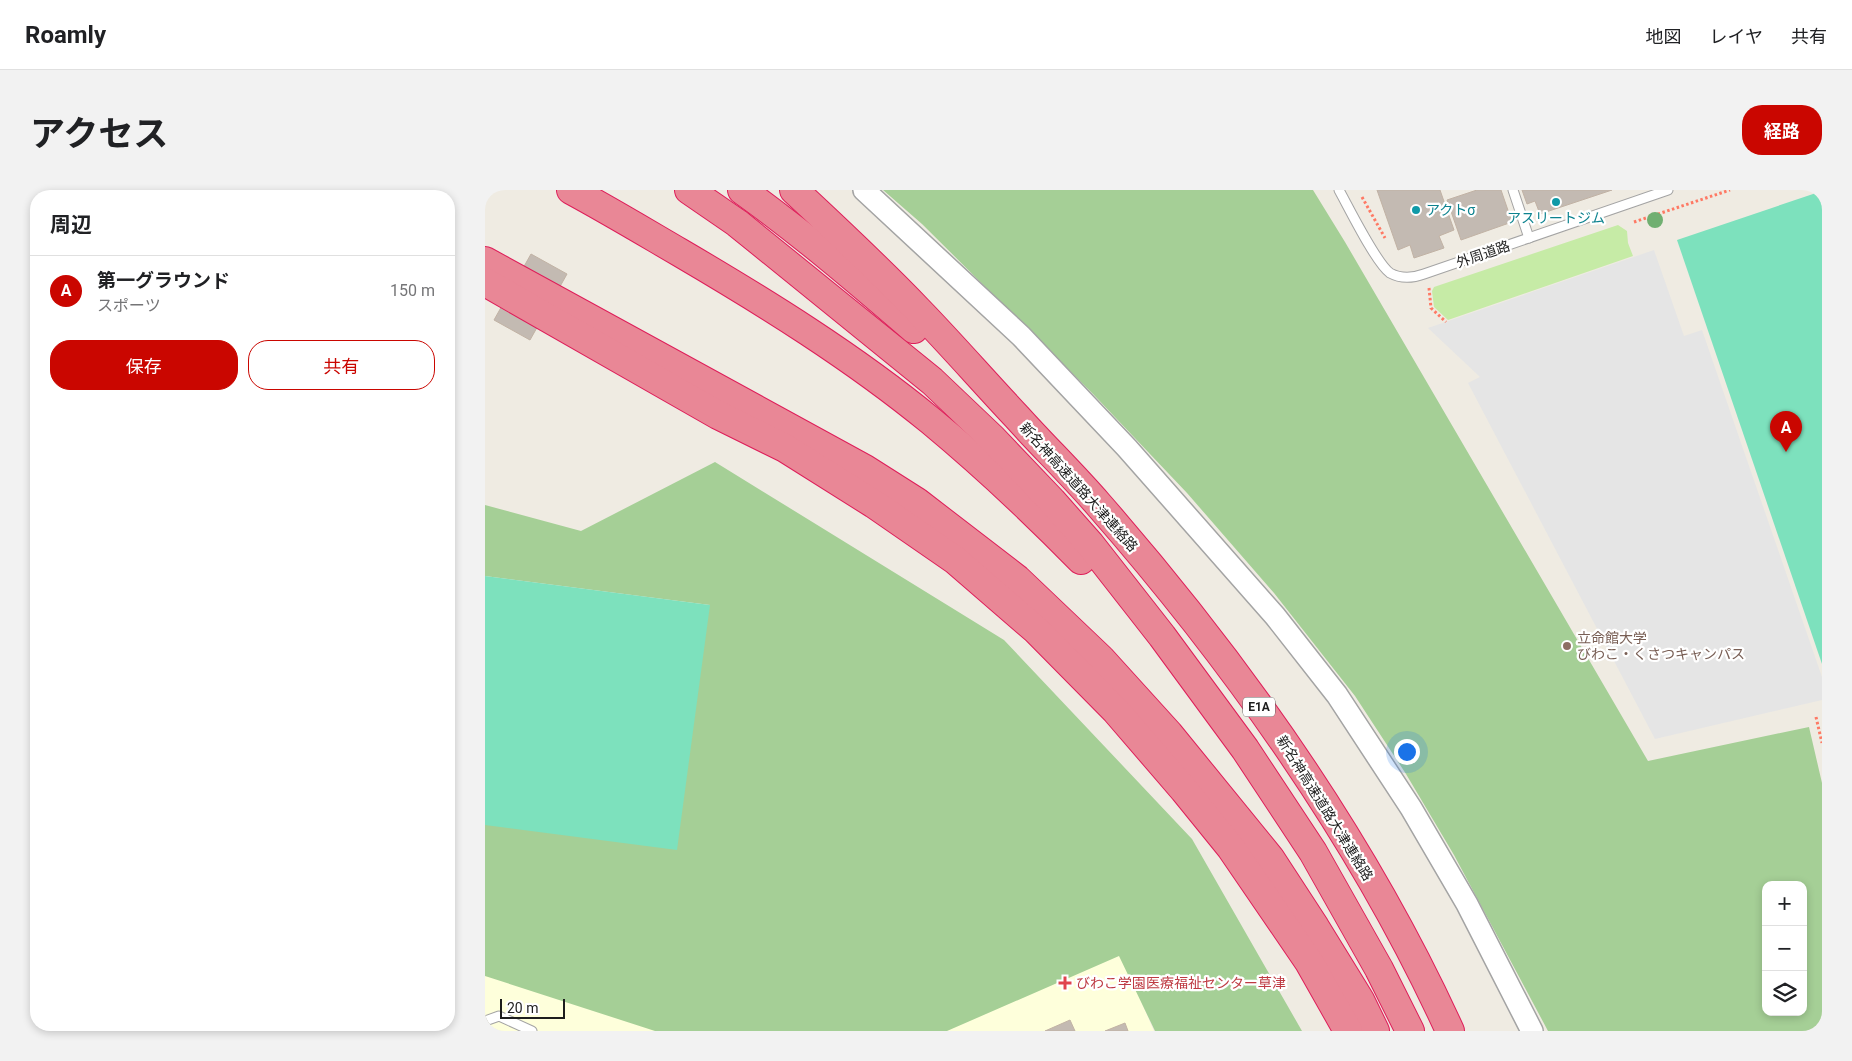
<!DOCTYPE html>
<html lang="ja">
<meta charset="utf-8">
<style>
body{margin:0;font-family:Roboto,"Noto Sans JP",sans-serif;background:#f2f2f2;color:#202124}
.controls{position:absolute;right:15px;bottom:15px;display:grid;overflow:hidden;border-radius:10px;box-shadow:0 2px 8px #0003}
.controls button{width:45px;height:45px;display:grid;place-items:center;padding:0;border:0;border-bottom:1px solid #e0e0e0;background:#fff;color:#202124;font:25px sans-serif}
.scale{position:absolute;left:15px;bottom:12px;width:65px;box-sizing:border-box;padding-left:5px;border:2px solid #1d1d1d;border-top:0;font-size:14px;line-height:18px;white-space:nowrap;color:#1d1d1d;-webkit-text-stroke:4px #fff;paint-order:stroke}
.you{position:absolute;left:921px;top:561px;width:18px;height:18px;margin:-12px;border:4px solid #fff;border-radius:50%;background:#1a73e8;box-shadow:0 0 0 8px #1a73e833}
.badge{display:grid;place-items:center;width:32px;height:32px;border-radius:50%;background:#ca0600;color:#fff;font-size:16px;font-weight:700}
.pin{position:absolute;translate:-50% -41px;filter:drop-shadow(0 1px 2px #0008)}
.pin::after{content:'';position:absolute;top:26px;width:18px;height:15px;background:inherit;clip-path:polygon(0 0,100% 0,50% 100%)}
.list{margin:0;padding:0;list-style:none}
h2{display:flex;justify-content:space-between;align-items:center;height:65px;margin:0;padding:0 20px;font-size:21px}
h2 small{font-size:16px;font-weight:400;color:#757577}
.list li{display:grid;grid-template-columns:32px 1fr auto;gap:15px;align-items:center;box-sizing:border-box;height:70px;padding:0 20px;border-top:1px solid #e0e0e0}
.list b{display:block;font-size:19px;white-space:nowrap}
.list p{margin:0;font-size:16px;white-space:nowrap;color:#757577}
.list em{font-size:16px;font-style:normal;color:#757577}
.actions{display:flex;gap:10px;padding:15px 20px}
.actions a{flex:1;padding:11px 0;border:1px solid #ca0600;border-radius:20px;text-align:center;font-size:18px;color:#ca0600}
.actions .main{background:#ca0600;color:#fff}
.icon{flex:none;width:28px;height:28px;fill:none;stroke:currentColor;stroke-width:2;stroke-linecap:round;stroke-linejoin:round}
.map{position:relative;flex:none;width:1337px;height:841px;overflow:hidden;border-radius:20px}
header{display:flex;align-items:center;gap:30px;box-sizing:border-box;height:70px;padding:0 25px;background:#fff;border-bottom:1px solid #e0e0e0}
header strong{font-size:24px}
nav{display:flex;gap:28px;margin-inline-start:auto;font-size:18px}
.intro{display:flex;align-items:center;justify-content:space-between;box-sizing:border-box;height:120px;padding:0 30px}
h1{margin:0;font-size:35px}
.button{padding:12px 22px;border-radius:20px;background:#ca0600;color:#fff;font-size:18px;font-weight:700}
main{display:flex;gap:30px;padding:0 30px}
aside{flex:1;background:#fff;border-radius:20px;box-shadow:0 2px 8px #0003}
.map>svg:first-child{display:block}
.education{fill:#feffdb}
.grass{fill:#c6eba6}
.forest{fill:#a5cf96;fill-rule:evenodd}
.pitch{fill:#7de1bd}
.parking{fill:#e5e5e5}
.building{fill:#c3bab2;stroke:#c1b2a4}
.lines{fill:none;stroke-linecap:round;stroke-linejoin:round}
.service-casing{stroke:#a4a4a4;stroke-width:11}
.tertiary-casing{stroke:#a4a4a4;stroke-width:24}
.motorway-casing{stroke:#de1e5a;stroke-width:30}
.path{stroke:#fe7964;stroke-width:3;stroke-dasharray:2.5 2.5;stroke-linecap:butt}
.service{stroke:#fff;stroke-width:9}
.tertiary{stroke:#fff;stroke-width:21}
.motorway{stroke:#e98796;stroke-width:28}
.tree{fill:#70af71}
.culture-dot{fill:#0f9aa8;stroke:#fff;stroke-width:2}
.education-dot{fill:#8d6e63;stroke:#fff;stroke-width:2}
.health-dot{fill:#e0444e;stroke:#fff;stroke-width:2}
.labels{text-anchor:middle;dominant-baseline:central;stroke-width:4.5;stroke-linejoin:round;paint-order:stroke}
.shield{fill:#fff;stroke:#616161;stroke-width:1}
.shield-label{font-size:12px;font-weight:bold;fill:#1d1d1d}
.culture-label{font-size:14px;fill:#0d838f;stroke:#fff;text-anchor:start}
.street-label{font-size:14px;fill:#1d1d1d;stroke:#fff}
.education-label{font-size:14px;fill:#785e54;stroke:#fff;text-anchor:start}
.health-label{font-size:14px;fill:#be3a42;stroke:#fff;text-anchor:start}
</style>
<header>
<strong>Roamly</strong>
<nav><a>地図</a><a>レイヤ</a><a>共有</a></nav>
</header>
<div class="intro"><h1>アクセス</h1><a class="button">経路</a></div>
<main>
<aside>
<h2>周辺<small></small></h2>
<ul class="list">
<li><span class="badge">A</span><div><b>第一グラウンド</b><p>スポーツ</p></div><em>150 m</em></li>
</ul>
<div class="actions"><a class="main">保存</a><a>共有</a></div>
</aside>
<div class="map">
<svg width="1337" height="841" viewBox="0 0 1337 841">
<rect width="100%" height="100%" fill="#efebe2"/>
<!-- education -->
<g class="education">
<polygon points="627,745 669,841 396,841"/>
<polygon points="0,763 261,841 0,841"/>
</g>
<!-- grass -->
<polygon class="grass" points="1133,35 1142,41 1143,53 1148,66 963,130 949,117 947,101 949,97"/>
<!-- forest -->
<g class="forest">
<path d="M398,0H828L860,52L1163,571L1324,537L1337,593V841H1063L969,665L921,584L870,506L789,403L702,303L608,204L437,34ZM1281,695H1318V822H1281Z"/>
<polygon points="230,272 519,450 707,649 817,841 670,841 634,766 462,841 170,841 0,786 0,635 225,415 0,386 0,315 96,341"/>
</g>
<!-- pitch -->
<g class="pitch">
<polygon points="1337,1 1337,474 1192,50"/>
<polygon points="0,386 225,415 192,660 0,635"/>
</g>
<!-- parking -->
<polygon class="parking" points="1169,60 1199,146 1217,140 1337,487 1337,510 1170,549 983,193 995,187 943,138"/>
<!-- building -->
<g class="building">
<polygon points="892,0 955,0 969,40 954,46 959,58 929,68 925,55 913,60"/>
<polygon points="992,0 1016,0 1027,32 976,50 962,10"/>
<polygon points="1037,0 1127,0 1055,24 1050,11 1042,14"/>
<polygon points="46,64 82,84 45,150 9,130"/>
<polygon points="585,830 590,841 560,841"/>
<polygon points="640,833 643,841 620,841"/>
</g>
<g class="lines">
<defs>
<g id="service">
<path d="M854,0C864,18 891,73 905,83C916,89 928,88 939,84L1183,0"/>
<polyline points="1028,0 1044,48"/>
<polyline points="0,831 14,826 47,841"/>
</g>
<polyline id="tertiary" points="379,0 536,146 642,258 790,426 852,505 926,618 982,714 1047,841"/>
<g id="motorway">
<path d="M86,0C123,20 158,41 194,62C281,113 368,167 446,231C499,275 548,321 596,370"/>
<polyline points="204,0 252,33 447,191 507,248 567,311 605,354 677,446 760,559 828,662 894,779 925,841"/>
<path d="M257,0C317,43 373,91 429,139"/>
<path d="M309,0C351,39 393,78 433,120C467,155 499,192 532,227C558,256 587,284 613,314C752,473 877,648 965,841"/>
<polyline points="0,71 380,279 432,312 532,389 616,469 684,544 785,668 830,737 875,810 890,841"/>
<polyline points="0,92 233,225 300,258 389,314 470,370 551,440 631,521 699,600 746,658 824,772 863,841"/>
</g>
</defs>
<!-- service casing -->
<use href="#service" class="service-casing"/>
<!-- tertiary casing -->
<use href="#tertiary" class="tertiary-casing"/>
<!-- motorway casing -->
<use href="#motorway" class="motorway-casing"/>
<!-- path -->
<g class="path">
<polyline points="877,7 900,48"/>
<polyline points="1149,32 1245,0"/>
<polyline points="944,98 946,118 961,132"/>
<polyline points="1331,527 1337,553"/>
</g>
<!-- service -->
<use href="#service" class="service"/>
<!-- tertiary -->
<use href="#tertiary" class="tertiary"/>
<!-- motorway -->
<use href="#motorway" class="motorway"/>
</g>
<!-- trees -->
<circle class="tree" cx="1170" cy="30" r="8"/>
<!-- markers -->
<g class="culture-dot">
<circle cx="1071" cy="12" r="5"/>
<circle cx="931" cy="20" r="5"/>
</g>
<circle class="education-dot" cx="1082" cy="456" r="5"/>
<path class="health-dot" d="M577.5 785.5h5v5h5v5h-5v5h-5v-5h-5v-5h5z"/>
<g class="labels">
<!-- shield labels -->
<rect class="shield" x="758" y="507.5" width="32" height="19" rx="4"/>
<g class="shield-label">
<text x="774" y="517">E1A</text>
</g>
<!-- culture labels -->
<g class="culture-label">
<text x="941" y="20">アクトσ</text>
<text x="1071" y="28" text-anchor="middle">アスリートジム</text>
</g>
<!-- street labels -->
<g class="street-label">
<text transform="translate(998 64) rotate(-19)">外周道路</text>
<text transform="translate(594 297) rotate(48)">新名神高速道路大津連絡路</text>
<text transform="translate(840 618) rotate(58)">新名神高速道路大津連絡路</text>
</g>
<!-- education labels -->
<g class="education-label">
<text x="1092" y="448">立命館大学<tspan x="1092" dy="16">びわこ・くさつキャンパス</tspan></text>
</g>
<!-- health labels -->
<g class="health-label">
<text x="591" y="793">びわこ学園医療福祉センター草津</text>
</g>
</g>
</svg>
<div class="controls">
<button>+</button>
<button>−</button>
<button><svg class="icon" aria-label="layers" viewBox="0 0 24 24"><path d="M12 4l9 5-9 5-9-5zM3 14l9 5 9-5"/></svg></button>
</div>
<div class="scale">20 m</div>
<div class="you"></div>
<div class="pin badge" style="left:1301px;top:262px">A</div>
</div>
</main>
